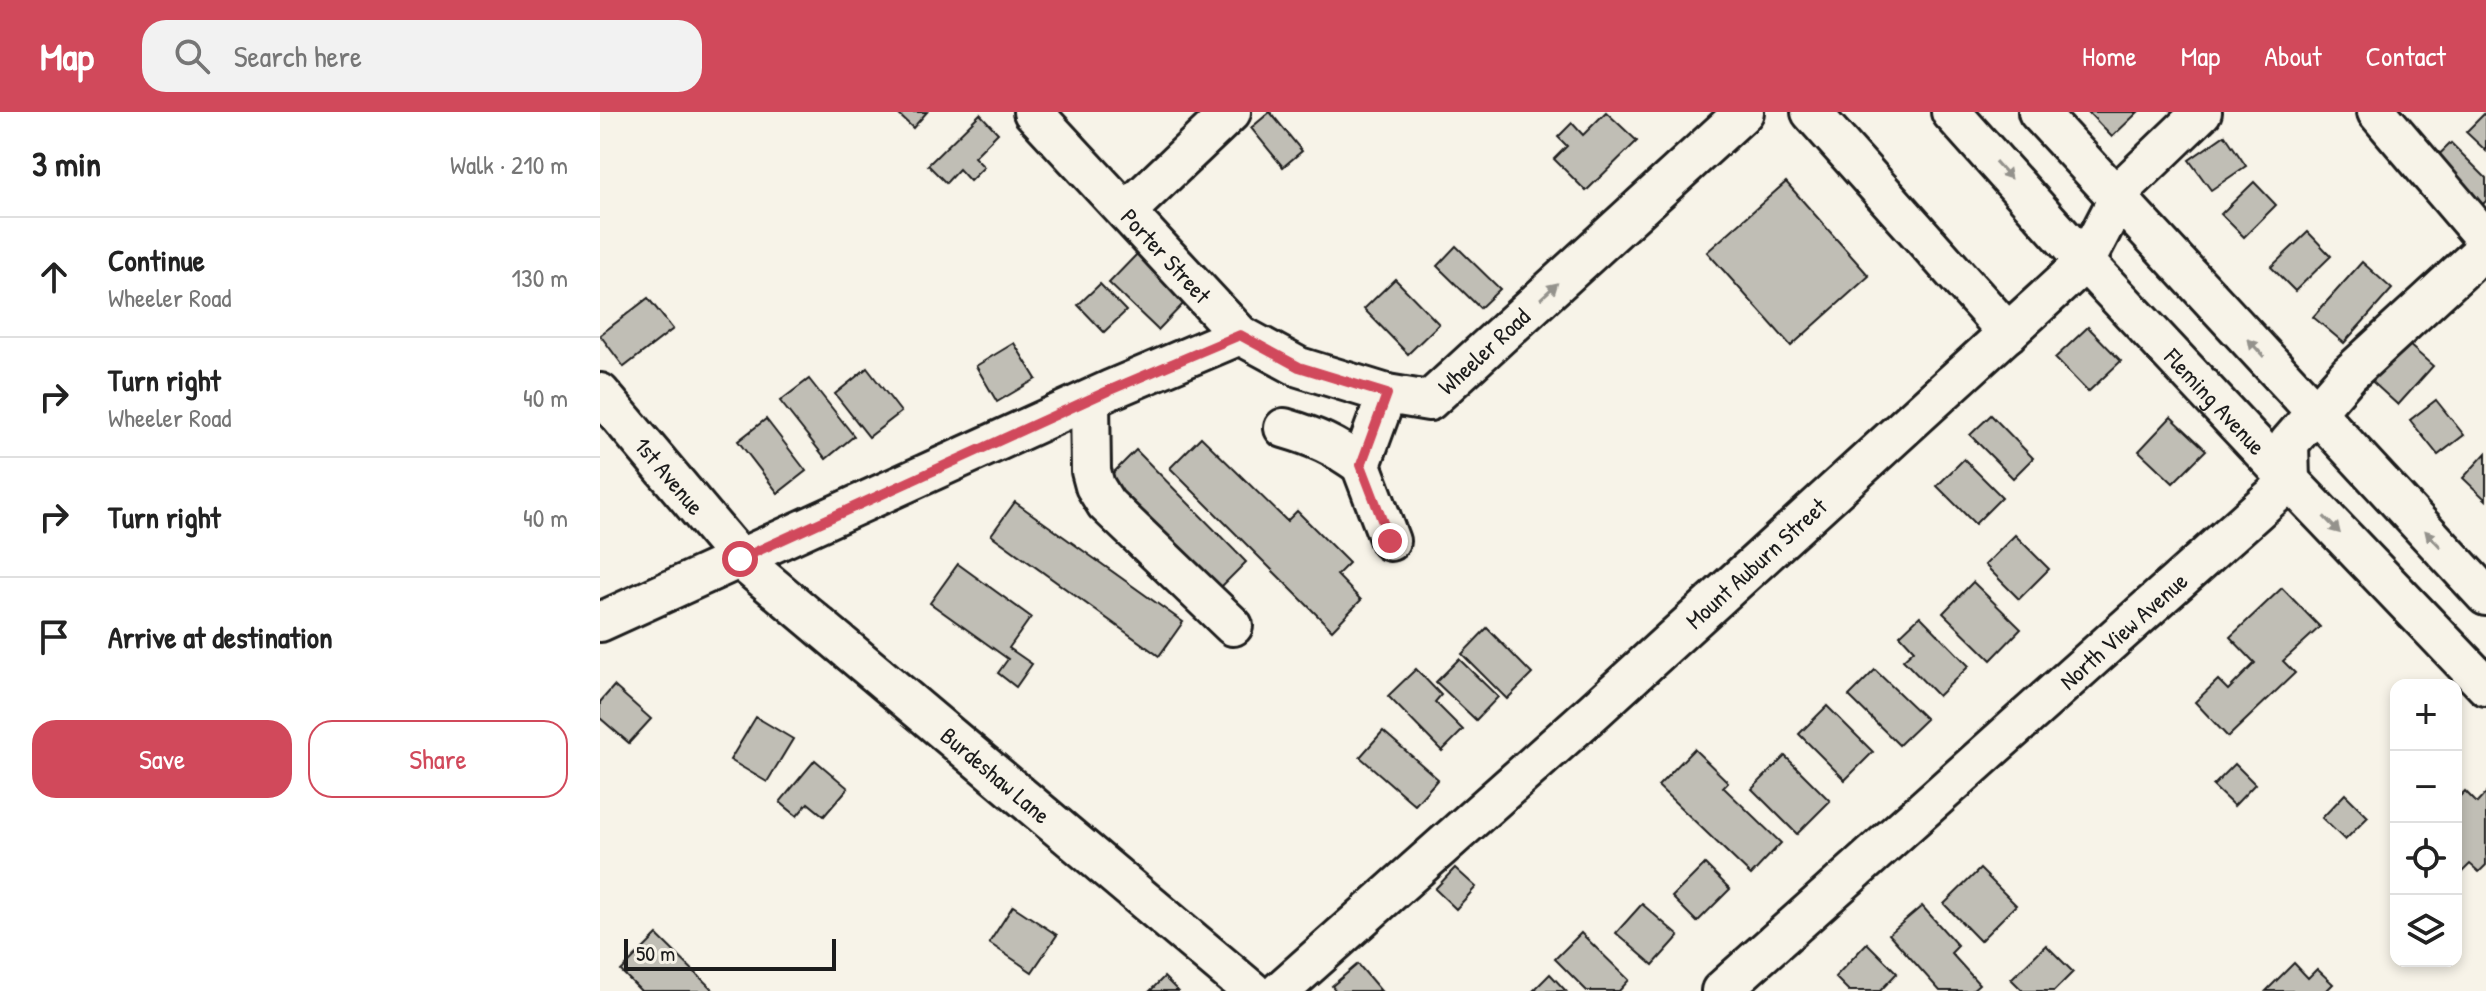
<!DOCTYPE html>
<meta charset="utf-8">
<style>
body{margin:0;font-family:"Patrick Hand",sans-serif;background:#f2f2f2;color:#222}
.controls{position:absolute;right:24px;bottom:24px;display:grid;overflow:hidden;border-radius:16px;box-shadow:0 4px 12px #0003}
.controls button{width:72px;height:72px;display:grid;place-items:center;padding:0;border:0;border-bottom:2px solid #e0e0e0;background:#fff;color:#222;font:40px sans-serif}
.scale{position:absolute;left:24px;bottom:20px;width:212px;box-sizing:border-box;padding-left:8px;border:4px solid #1c1c1c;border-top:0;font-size:22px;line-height:28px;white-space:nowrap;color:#1c1c1c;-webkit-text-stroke:6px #f7f3e8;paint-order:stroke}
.stop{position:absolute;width:24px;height:24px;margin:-18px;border:6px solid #d1495b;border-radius:50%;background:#fff}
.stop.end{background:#d1495b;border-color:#fff;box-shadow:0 2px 8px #0008}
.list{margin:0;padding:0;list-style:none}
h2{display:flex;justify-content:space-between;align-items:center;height:104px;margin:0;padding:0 32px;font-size:34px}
h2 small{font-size:26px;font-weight:400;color:#767676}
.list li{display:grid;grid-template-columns:52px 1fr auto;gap:24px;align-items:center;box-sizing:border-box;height:120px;padding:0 32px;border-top:2px solid #e0e0e0}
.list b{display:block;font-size:30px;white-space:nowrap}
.list p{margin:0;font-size:26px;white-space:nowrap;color:#767676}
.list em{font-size:26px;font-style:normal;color:#767676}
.actions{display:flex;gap:16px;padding:24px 32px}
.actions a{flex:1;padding:18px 0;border:2px solid #d1495b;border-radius:24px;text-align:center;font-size:28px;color:#d1495b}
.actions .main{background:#d1495b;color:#fff}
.icon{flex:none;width:44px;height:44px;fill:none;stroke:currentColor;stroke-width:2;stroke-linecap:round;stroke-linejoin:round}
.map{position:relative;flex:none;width:1886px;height:879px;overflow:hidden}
header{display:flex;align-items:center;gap:48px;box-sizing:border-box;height:112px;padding:0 40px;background:#d1495b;color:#fff}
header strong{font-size:38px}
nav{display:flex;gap:44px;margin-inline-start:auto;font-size:28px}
.search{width:560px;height:72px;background:#f2f2f2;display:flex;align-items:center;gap:20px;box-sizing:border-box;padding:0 28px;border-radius:24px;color:#767676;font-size:30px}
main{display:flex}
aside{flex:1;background:#fff}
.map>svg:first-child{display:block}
.building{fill:#c0beb5;stroke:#1c1c1c;stroke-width:2}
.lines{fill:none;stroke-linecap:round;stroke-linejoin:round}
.minor-casing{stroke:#1c1c1c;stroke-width:44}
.minor{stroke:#f7f3e8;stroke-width:38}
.oneway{fill:#94928c}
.route{stroke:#d1495b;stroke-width:10}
.labels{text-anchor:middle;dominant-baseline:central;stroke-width:6;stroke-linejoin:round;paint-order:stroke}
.street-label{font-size:24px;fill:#1c1c1c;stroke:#f7f3e8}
</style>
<header>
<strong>Map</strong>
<div class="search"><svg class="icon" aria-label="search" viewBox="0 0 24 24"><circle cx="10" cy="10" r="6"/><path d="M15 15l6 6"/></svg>Search here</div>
<nav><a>Home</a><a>Map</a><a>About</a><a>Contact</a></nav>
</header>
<main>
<aside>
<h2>3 min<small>Walk · 210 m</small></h2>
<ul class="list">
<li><svg class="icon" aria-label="ahead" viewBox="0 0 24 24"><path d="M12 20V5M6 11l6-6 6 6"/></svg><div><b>Continue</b><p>Wheeler Road</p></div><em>130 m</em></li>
<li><svg class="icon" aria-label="right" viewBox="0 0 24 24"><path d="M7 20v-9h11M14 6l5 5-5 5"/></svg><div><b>Turn right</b><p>Wheeler Road</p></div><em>40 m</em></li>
<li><svg class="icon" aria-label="right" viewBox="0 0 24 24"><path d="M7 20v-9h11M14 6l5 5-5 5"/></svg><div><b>Turn right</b></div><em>40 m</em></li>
<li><svg class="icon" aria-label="arrive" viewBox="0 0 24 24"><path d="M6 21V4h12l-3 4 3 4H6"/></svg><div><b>Arrive at destination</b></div></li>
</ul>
<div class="actions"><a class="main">Save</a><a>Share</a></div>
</aside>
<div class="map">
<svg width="1886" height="879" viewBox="0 0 1886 879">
<rect width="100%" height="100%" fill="#f7f3e8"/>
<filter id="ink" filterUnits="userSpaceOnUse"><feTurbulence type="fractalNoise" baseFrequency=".0125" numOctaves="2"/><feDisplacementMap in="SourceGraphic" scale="16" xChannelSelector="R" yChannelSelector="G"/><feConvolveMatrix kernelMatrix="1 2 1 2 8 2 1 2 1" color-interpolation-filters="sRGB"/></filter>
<g filter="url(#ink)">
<!-- building -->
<g class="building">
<polygon points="296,0 327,0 313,16"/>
<polygon points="670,0 702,39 683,55 651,16"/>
<polygon points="1006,0 1037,29 986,79 954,47 967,34 958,25 972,11 983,23"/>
<polygon points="1488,0 1538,0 1512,25"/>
<polygon points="1886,0 1886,39 1866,20"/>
<polygon points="380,2 398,21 374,45 384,55 370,69 359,57 346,71 328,53"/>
<polygon points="1625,23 1646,54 1611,78 1589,48"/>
<polygon points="1851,31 1886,66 1886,89 1872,103 1825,56"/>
<polygon points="1186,70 1269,164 1191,234 1107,140"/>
<polygon points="1654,70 1676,93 1644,125 1621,102"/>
<polygon points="1708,120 1731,144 1695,179 1671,155"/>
<polygon points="856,134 900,177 880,196 837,154"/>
<polygon points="539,140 587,188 558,218 509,171"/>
<polygon points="1762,150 1792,177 1744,231 1713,205"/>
<polygon points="795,167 839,212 808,242 764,197"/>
<polygon points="500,172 526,199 504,220 478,193"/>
<polygon points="48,186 73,217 24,255 0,223"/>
<polygon points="1488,215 1521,249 1488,280 1455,246"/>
<polygon points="1799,224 1833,254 1798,293 1765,263"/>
<polygon points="414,231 436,267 397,290 376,254"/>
<polygon points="267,256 301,300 269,325 235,282"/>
<polygon points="209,267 254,324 226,347 180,289"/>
<polygon points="1836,288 1864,323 1838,343 1810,308"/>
<polygon points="1391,303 1433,346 1413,366 1370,323"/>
<polygon points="1571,305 1606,338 1573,371 1539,339"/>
<polygon points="166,307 206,359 178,381 138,329"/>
<polygon points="601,325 687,409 697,399 749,451 737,463 761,488 732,518 570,356"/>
<polygon points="536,338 646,450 614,482 503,371"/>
<polygon points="1886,341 1886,388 1863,366"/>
<polygon points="1364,347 1402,385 1375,412 1337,374"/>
<polygon points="415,390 583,510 559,544 391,423"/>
<polygon points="1415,423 1449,457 1419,487 1385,453"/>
<polygon points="358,452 431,505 409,536 432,552 416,575 398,561 408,547 330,491"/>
<polygon points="1373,470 1421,517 1391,548 1343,501"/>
<polygon points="1682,476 1720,515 1683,549 1695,561 1628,625 1595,590 1618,568 1628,578 1655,551 1630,525"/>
<polygon points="1320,504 1369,554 1338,584 1303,548 1314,538 1300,523"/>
<polygon points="887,516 932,562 907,587 862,542"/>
<polygon points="859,547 898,585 876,608 836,570"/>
<polygon points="816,557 841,583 835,590 863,618 842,639 788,584"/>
<polygon points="1275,558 1326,607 1299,633 1249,584"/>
<polygon points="14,574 51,607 29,631 0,606 0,590"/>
<polygon points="1227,594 1273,640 1245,668 1199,622"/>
<polygon points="156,605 193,627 167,670 130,648"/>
<polygon points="783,619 838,667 815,693 760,645"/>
<polygon points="1094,637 1128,670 1123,675 1181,731 1151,763 1058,674"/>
<polygon points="1185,644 1230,689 1197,722 1152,677"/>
<polygon points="215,648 248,676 224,704 208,691 197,704 180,690"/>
<polygon points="1635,652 1655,672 1634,694 1613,674"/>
<polygon points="1865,679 1877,691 1886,681 1886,753 1879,760 1870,752 1856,766 1856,688"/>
<polygon points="1745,682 1768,705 1745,728 1722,706"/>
<polygon points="1105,752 1130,777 1097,810 1072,785"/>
<polygon points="855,756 876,775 856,797 835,777"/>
<polygon points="1380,757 1416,793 1380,829 1344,792"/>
<polygon points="1042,792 1079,824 1053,853 1016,821"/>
<polygon points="413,794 457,823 432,860 389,831"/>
<polygon points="1322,794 1358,834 1351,841 1379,872 1371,879 1340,879 1289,822"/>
<polygon points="981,821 1029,868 1019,879 987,879 955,847"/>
<polygon points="57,823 114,879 41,879 21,859"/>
<polygon points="1267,831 1297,861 1280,879 1249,879 1235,865"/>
<polygon points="1446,833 1473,860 1454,879 1423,879 1411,867"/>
<polygon points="1694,851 1708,866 1717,857 1733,872 1726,879 1666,879"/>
<polygon points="758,852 781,879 736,879 732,874"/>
<polygon points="950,862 966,879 933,879"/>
<polygon points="564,865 578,879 550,879"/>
</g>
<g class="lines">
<defs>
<g id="minor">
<path id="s1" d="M433,0L640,223L699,255L787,282L829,289L1144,0"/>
<polyline points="1211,0 1408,221"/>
<path id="s2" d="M1351,0L1485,150L1690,369L1886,574"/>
<polyline points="1438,0 1886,484"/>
<polyline points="1777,0 1886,128"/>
<polyline points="527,99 631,0"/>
<path id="s3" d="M0,281L140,447L652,879"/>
<polyline points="787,282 761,353 790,429"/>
<polyline points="490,288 491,359 495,374 506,392 633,514"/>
<path d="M684,316C715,325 735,334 761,353"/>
<polyline points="0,510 510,278 640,223"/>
<path id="s4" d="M680,879L994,599L1485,150L1524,75L1602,0"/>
<path id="s5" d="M1121,879L1690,369L1689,331L1749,262L1886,136"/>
</g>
</defs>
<!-- minor casing -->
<use href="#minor" class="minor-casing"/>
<!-- minor -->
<use href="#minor" class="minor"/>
</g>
<!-- one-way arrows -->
<defs><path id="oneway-solid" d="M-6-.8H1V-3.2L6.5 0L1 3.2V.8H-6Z" transform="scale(2)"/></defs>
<g class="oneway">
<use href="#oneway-solid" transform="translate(1403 58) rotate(48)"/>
<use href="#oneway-solid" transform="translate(949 179) rotate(-43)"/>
<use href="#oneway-solid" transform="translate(1656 236) rotate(-132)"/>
<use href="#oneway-solid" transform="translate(1732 413) rotate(46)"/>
<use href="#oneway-solid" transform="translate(1833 427) rotate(-133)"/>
</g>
</g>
<g class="lines" filter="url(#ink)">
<!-- route -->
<polyline class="route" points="140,447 510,278 640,223 699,255 787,282 761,353 790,429"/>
</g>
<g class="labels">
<!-- street labels -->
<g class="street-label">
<text stroke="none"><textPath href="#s1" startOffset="196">Porter Street</textPath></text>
<text stroke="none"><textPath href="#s1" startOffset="580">Wheeler Road</textPath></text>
<text stroke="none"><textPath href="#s2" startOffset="392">Fleming Avenue</textPath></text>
<text stroke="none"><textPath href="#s3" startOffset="108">1st Avenue</textPath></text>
<text stroke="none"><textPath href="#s4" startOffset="640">Mount Auburn Street</textPath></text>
<text stroke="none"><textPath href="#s5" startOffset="540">North View Avenue</textPath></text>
<text stroke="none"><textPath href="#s3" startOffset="552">Burdeshaw Lane</textPath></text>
</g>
</g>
</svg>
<div class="controls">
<button>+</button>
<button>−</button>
<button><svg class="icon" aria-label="locate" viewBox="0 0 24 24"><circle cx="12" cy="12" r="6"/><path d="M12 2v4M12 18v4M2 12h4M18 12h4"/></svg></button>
<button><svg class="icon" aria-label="layers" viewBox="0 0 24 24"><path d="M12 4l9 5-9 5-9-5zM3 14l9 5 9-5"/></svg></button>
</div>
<div class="scale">50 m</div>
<div class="stop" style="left:140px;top:447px"></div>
<div class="stop end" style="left:790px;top:429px"></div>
</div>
</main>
